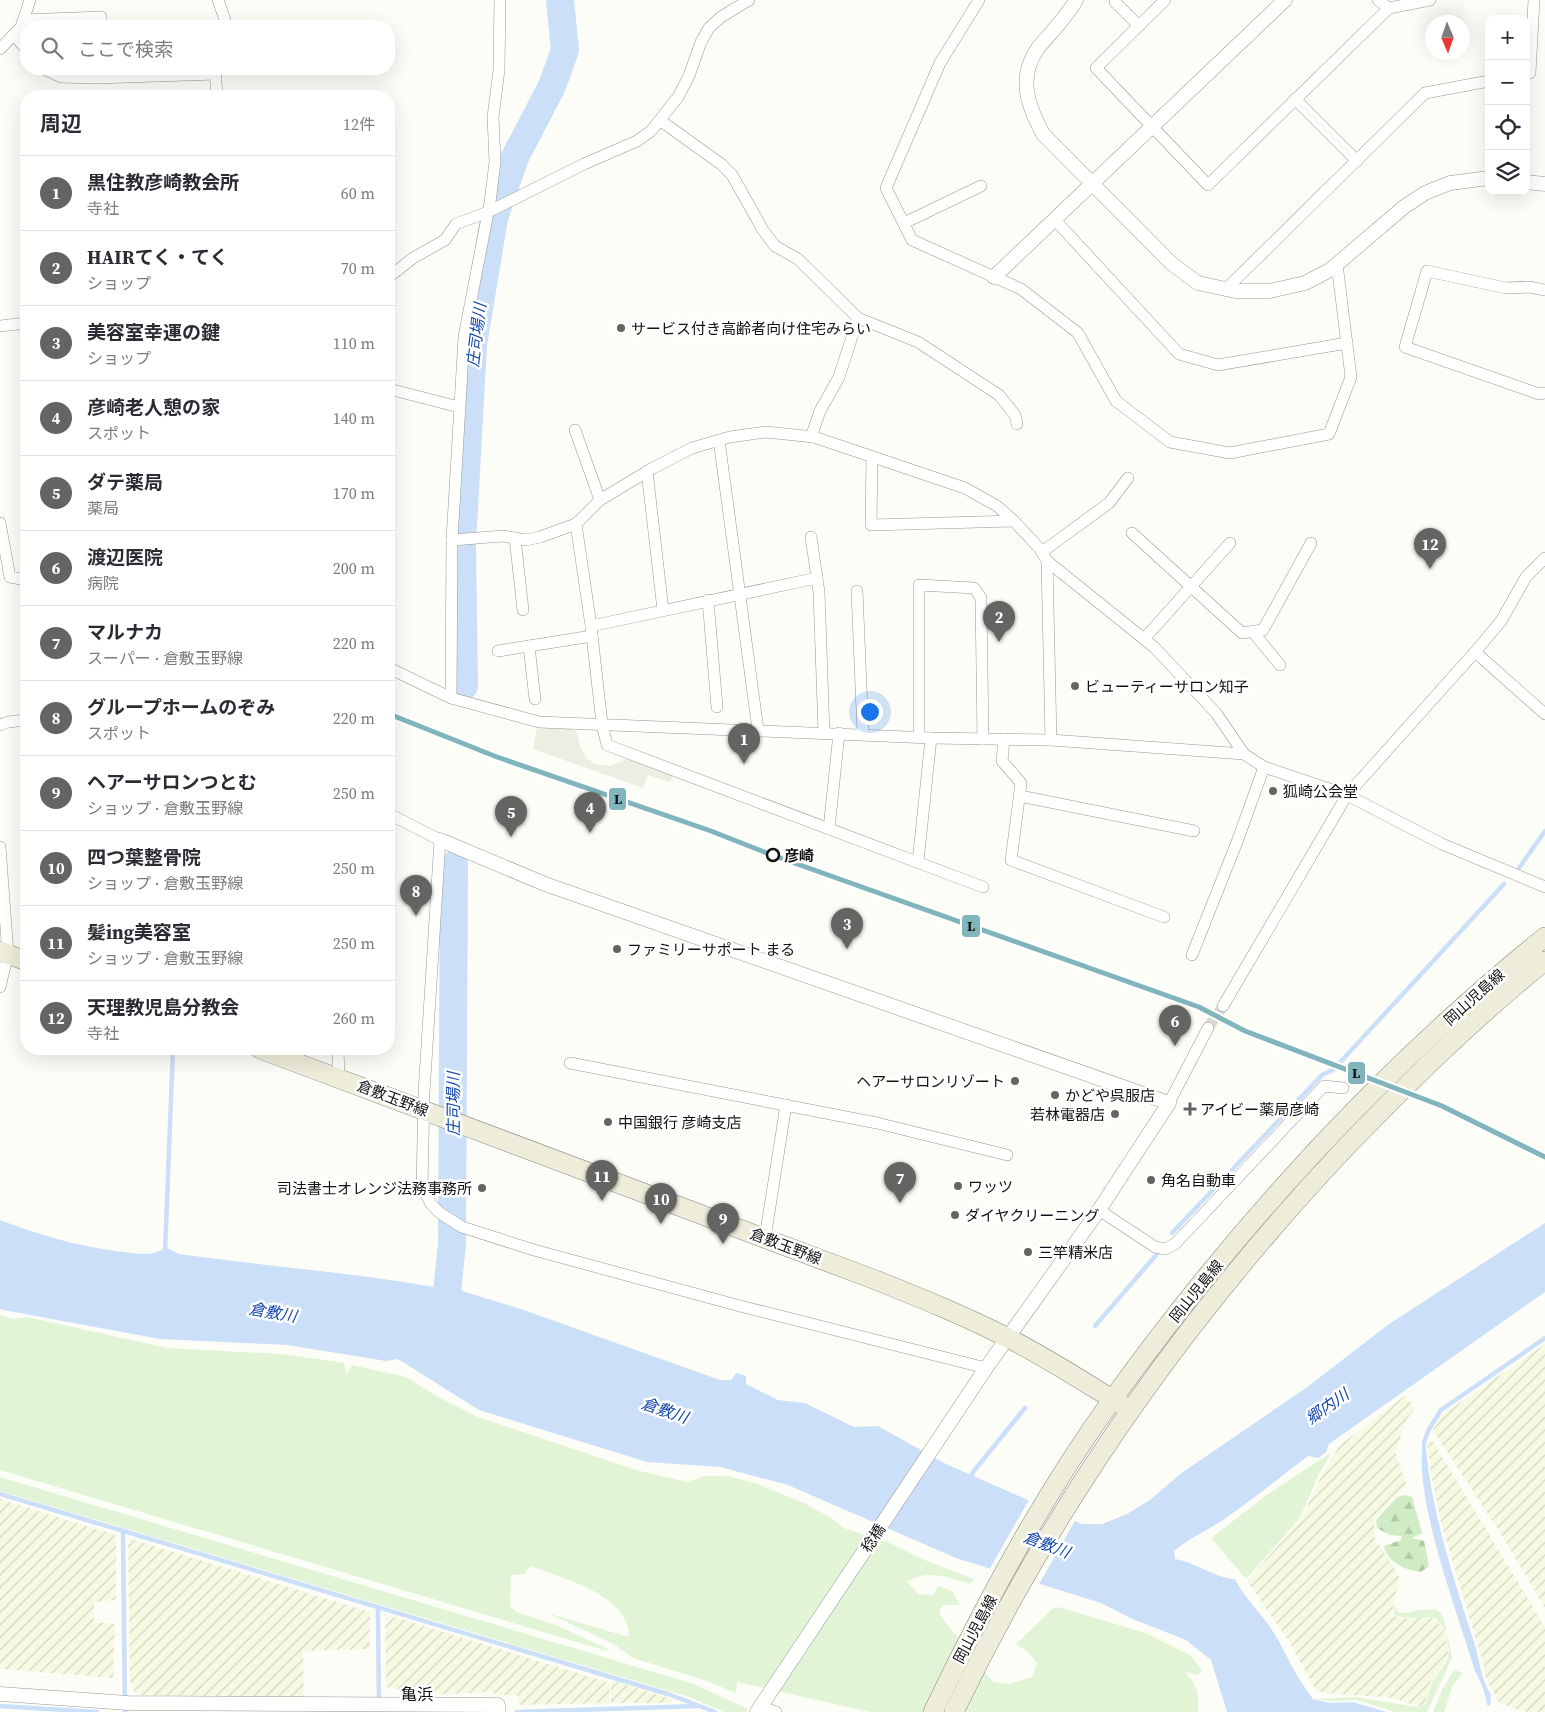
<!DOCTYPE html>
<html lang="ja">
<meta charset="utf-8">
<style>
body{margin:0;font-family:"Source Serif 4","Noto Sans JP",serif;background:#f2f2f3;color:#2b2b33}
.controls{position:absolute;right:15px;top:15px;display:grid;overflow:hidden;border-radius:10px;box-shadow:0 5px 20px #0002}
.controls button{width:45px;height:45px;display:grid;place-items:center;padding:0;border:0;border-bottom:1px solid #e1e1e2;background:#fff;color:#2b2b33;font:25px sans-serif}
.compass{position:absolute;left:1425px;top:15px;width:45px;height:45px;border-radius:50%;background:#fff;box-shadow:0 5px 20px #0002;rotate:178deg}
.you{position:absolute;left:869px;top:711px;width:18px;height:18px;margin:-12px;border:4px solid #fff;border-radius:50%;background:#1a73e8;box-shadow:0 0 0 8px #1a73e833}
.badge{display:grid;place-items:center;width:32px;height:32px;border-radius:50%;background:#646462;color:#fff;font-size:16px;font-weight:700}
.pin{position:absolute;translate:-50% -41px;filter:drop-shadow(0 1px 2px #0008)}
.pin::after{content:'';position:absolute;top:26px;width:18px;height:15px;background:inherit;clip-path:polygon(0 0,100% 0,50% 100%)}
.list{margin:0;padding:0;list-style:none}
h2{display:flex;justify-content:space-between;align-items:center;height:65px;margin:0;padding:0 20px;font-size:21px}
h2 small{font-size:16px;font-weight:400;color:#7c7c81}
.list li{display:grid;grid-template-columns:32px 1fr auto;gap:15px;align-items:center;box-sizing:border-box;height:75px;padding:0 20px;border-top:1px solid #e1e1e2}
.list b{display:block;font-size:19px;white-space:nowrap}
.list p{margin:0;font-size:16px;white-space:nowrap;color:#7c7c81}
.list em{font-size:16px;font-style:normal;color:#7c7c81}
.icon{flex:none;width:28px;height:28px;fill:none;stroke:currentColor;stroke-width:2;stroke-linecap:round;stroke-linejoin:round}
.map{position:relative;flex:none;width:1545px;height:1712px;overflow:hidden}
.search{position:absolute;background:#fff;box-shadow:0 5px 20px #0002;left:20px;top:20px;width:375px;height:55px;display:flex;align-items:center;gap:12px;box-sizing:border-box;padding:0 18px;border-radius:20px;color:#7c7c81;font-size:19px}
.panel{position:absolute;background:#fff;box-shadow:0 5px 20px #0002;left:20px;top:90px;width:375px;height:965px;border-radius:20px}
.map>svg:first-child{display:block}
.farmland{fill:url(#farmland-furrows)}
.grass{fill:#e2f4d6}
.forest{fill:url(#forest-firs)}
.plaza{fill:#edede2}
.water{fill:#ccdff8}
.pier{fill:#fdfdf7}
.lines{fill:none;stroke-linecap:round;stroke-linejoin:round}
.stream{stroke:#ccdff8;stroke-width:4.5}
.river{stroke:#ccdff8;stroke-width:28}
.minor-tunnel{stroke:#dadad4;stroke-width:11;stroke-dasharray:11 5.5;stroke-linecap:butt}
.minor-casing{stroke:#979795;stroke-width:12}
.tertiary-casing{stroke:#979795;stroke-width:15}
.primary-casing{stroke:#858582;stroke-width:20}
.minor{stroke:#fffffe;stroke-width:11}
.tertiary{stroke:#fffffe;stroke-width:14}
.primary{stroke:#eeedda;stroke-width:19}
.rail-1-casing{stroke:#fff;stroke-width:9}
.rail-1{stroke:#80b5bc;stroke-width:5}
.poi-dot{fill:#646462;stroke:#fff;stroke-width:2}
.stop-dot{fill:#fff;stroke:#111;stroke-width:2.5}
.labels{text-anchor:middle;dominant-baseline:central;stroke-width:5;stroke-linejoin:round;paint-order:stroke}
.poi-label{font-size:15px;fill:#111;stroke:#fff;text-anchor:start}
.stop-label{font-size:15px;font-weight:bold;fill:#111;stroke:#fff;text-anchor:start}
.street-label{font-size:15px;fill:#111;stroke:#fff}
.water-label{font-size:16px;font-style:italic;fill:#1348aa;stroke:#fff}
.neighbourhood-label{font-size:16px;fill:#111;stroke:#fff}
.line-badge{stroke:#fff;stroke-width:2}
.pale-badge-label{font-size:14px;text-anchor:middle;font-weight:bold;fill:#111}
</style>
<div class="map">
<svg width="1545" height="1712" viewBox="0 0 1545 1712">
<defs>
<pattern id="farmland-furrows" width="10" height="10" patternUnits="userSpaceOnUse" patternTransform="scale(1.25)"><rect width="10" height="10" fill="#f7fae3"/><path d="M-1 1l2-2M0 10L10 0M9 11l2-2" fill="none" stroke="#d3d5c2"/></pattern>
<pattern id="forest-firs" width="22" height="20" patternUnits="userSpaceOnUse" patternTransform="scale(1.25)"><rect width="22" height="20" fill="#cfecc4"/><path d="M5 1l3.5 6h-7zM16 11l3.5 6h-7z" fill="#b1c9a7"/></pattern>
</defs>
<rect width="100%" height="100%" fill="#fdfdf7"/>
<!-- farmland -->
<g class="farmland">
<polygon points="1545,1344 1545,1608 1499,1531 1433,1430 1442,1415"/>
<polygon points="1406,1395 1415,1409 1407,1419 1395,1452 1407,1485 1374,1519 1375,1538 1399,1576 1392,1615 1403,1619 1422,1617 1436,1619 1445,1633 1448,1652 1445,1663 1431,1681 1425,1704 1417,1706 1394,1698 1324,1693 1315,1689 1290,1643 1247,1581 1302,1518 1322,1474 1340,1445"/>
<polygon points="1432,1440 1545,1627 1545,1712 1527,1712 1507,1706 1498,1701 1485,1676 1484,1666 1441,1523 1431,1474 1427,1444"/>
<polygon points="0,1499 115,1535 116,1542 116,1600 94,1602 94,1622 115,1624 113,1678 0,1669"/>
<polygon points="128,1538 370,1612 370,1649 303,1651 304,1697 141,1695 135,1693 130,1681"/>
<polygon points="385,1614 610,1683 609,1703 520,1705 517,1695 497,1695 492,1692 421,1695 386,1687"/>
<polygon points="611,1680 672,1699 672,1703 611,1703"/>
</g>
<!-- grass -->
<g class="grass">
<path d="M0,1315L13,1319L27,1317L168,1348L282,1354L344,1363L347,1374L352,1365L406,1377L440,1398L478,1417L636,1470L687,1482L705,1476H728L758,1484L804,1503L830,1517L844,1528L890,1543L922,1559L974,1579L970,1584C947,1577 928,1569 907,1582L919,1594L933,1595L938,1586L952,1591L960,1605H942L939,1614L993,1682L1009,1684L1032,1677L1037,1663L1029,1653L1016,1644L1052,1609L1058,1607L1146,1633L1190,1655L1202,1670L1198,1675L1185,1672C1198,1685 1199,1694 1198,1712H870L737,1682L736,1693L704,1680L633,1658L612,1643L547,1613L629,1637C630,1595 562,1578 530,1566L525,1574L511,1575L510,1606L517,1612L556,1625L608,1649L607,1651L0,1470Z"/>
<polygon points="1332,1452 1319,1474 1300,1518 1246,1579 1211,1538 1268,1494"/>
<polygon points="0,1477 694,1684 748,1709 746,1712 724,1712 689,1697 0,1491"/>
<path d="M1395,1606L1398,1612L1407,1613L1418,1610L1435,1609L1441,1613L1444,1620L1452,1658L1427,1712H1395L1357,1700L1329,1701L1316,1699L1356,1697L1417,1707L1426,1704L1432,1682L1446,1663L1449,1652L1446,1632L1436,1618C1422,1616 1407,1620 1394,1615Z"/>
<polygon points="1454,1670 1463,1673 1453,1685 1444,1712 1433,1712 1442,1690"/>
</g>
<!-- forest -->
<path class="forest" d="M1405,1495L1412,1497L1422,1533L1412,1538L1424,1541L1429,1566L1421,1572C1405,1570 1388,1563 1384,1546L1401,1540L1402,1536L1390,1535L1377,1528L1376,1520L1397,1497Z"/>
<!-- plaza -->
<polygon class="plaza" points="537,727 572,729 577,732 580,746 586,758 596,764 610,766 627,759 673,776 670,782 648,775 643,788 533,749"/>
<!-- water -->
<g class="water">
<path d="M0,1220C43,1236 77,1246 123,1252C132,1253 146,1255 154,1253C168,1249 163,1245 179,1254C264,1266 349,1272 434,1287C444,1284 451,1283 459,1290L521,1309L720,1380H731L736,1373L746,1376V1384L778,1400L805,1403L854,1427L878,1426L944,1463L1082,1524H1102L1127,1514L1150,1500L1180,1474L1306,1388L1389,1324L1545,1223V1292L1329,1444L1326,1452L1319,1458L1308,1456C1280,1477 1252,1500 1223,1520C1207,1531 1189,1538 1174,1551L1175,1559C1195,1562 1218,1579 1235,1579C1245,1599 1262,1614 1274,1633C1287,1655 1297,1679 1313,1699L1329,1703L1353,1702L1387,1712H1227L1211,1660L1186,1640L1130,1618L1101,1603L956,1558L788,1485L720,1467L647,1462L479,1410L398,1359L386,1361L287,1345L160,1339L3,1310L0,1309Z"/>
<path d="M1425,1434C1429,1507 1453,1576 1475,1645C1480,1662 1481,1680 1491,1695L1490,1706L1487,1705C1486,1694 1481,1682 1475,1671C1459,1617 1408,1485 1425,1434Z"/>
</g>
<!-- pier -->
<polygon class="pier" points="1030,1498 1076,1519 1038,1586 989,1570"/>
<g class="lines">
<!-- stream -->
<g class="stream">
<polyline points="1519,868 1545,831"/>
<polyline points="1172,1233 1322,1075 1333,1070 1504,884"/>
<polyline points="165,1252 173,1049"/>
<polyline points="1095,1326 1157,1254"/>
<polyline points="1424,1443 1428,1431 1441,1410 1545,1338"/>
<polyline points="970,1481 973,1472 1025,1408"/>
<polyline points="0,1494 671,1695 715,1712"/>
<polyline points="123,1531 125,1712"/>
<polyline points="378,1607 379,1712"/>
<polyline points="0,1706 97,1712"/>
<polyline points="517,1712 697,1706"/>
</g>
<!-- river -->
<g class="river">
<polyline points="464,686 462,544 473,345 494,218 515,157 552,86 565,50 560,0"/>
<polyline points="444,1321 452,1244 454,865"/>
</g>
<!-- minor-tunnel -->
<polyline class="minor-tunnel" points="1208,1028 1223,1006"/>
<defs>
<g id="minor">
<polyline points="218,0 225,20 224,26"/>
<polyline points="979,0 940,63 886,188 912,240 1021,289 1078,333 1116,401 1170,442 1230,453 1329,434 1351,377 1337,264"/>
<polyline points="1165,0 1096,68 1208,185 1389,8 1430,0"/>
<polyline points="1378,0 1389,8"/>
<polyline points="1115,2 1139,26"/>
<polyline points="24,20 101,17"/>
<polyline points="14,35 26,49"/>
<polyline points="0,49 21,27 30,0"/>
<polyline points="44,69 61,77 97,78 216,74"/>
<polyline points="215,69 217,96"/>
<polyline points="1526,74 1530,73 1534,0"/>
<polyline points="1295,99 1357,161"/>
<polyline points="661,121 721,164 732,175 763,230 775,246 798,259 858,318 918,342 999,395 1015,415 1017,424"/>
<polyline points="1055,220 1179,354 1218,365 1347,343"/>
<polyline points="904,223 981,186"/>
<polyline points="389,277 413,258 445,240 456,224 488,212 584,164 637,141 651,131 678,97 689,76 701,42 709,28 721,17 749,0"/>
<polyline points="1226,289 1425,93 1489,81"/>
<polyline points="1545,290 1529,287 1506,288 1427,271 1405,347 1539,394 1545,393"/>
<polyline points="0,326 26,323"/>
<polyline points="389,389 459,407"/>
<polyline points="575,430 600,500"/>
<polyline points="811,437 820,411 839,377 858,318"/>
<polyline points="719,440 758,730"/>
<polyline points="872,457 871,525 1014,521"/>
<polyline points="647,471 663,610"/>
<polyline points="0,523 10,577 26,580"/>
<polyline points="576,524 591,626 602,724 607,745 983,887"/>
<polyline points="1132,533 1242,633 1263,630 1311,543"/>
<polyline points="811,537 819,592 824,733"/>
<polyline points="515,538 523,610"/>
<polyline points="452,540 503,536 526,540 540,537 576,524 600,500 653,468 692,448 730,437 766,432 814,437 965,488 997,506 1014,521 1040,549 1047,561 1154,647 1216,713 1244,754 1264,767 1347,795 1442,844 1545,887"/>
<polyline points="1042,552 1109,503 1128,478"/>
<polyline points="1047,561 1051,740"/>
<polyline points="857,591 863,734"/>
<polyline points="708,600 717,707"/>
<polyline points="591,626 817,578"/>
<polyline points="1253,632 1280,665"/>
<polyline points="1144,639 1230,543"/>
<polyline points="529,646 535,699"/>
<polyline points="498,651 592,636"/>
<polyline points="1475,652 1545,714"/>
<polyline points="389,668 451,698 539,722 931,738 1051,740 1244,754"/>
<polyline points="451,698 452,540 464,337 490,202 495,162 493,117 499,70 500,0"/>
<polyline points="0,725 8,722 26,720"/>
<polyline points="919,737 919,585 974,588 981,598 983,739"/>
<polyline points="1004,739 1002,761 1021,783 1011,860 1164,917"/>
<polyline points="1020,796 1194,831"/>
<polyline points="389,814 440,840 424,1093 422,1187 431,1204 440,1213 462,1227 534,1250 740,1306 986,1368"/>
<polyline points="829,829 839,733"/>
<polyline points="0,847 8,954 0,987"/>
<polyline points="918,862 931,738"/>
<polyline points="1192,955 1237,842 1264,767"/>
<polyline points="1223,1006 1347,795 1475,652 1501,621 1526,577 1545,558"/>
<polyline points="338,1049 339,1078"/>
<polyline points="570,1063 877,1123 1007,1155"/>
<polyline points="1169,1103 1208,1028"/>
<polyline points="1099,1210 1155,1247 1165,1249 1175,1244 1324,1086 1343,1088"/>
<polyline points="765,1238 786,1105"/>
<polyline points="760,1707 776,1712"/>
</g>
<g id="tertiary">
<path d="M1076,0C1066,18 1051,32 1038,48C1017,78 1028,106 1043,134L1172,264L1198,283L1235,291H1270L1305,283L1330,270L1404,207L1425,193L1450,183L1489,178"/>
<polyline points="1526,182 1545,184"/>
<polyline points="994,277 1285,0"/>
<polyline points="440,840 545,884 1169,1103 1099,1210 986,1368 757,1712"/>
<polyline points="0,1694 128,1703 498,1705 498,1712"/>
</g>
<g id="primary">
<polyline points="0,951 26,961"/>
<path d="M260,1049L873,1279C918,1297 963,1315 1006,1337C1046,1357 1084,1382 1122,1405"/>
<path d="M933,1712C985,1604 1042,1497 1112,1400C1236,1228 1380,1070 1545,937"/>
<path d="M954,1712C1054,1503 1188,1314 1347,1146C1410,1081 1474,1018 1545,961"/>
</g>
</defs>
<!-- minor casing -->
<use href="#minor" class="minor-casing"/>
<!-- tertiary casing -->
<use href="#tertiary" class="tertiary-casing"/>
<!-- primary casing -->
<use href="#primary" class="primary-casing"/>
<!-- minor -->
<use href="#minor" class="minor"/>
<!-- tertiary -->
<use href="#tertiary" class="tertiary"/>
<!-- primary -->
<use href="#primary" class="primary"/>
<defs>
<polyline id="rail-1" points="389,714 497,757 711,831 772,855 1199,1007 1245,1031 1442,1106 1545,1157"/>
</defs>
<!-- rail-1 casing -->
<use href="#rail-1" class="rail-1-casing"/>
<!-- rail-1 -->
<use href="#rail-1" class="rail-1"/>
</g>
<!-- markers -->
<g class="poi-dot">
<circle cx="621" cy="328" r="5"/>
<circle cx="1075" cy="686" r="5"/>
<circle cx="1273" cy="791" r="5"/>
<circle cx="617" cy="949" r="5"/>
<circle cx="1015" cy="1081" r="5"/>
<circle cx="1055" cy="1095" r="5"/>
<path d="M1187.5 1101.5h5v5h5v5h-5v5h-5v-5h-5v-5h5z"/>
<circle cx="1115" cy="1114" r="5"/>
<circle cx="608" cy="1122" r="5"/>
<circle cx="1151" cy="1180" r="5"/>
<circle cx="958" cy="1186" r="5"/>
<circle cx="482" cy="1188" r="5"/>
<circle cx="955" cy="1215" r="5"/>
<circle cx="1028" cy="1252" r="5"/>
</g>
<circle class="stop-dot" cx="773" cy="855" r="6"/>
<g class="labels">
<!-- poi labels -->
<g class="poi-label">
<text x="631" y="328">サービス付き高齢者向け住宅みらい</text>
<text x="1085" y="686">ビューティーサロン知子</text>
<text x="1283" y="791">狐崎公会堂</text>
<text x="627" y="949">ファミリーサポート まる</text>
<text x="1005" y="1081" text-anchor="end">ヘアーサロンリゾート</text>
<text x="1065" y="1095">かどや呉服店</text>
<text x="1200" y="1109">アイビー薬局彦崎</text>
<text x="1105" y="1114" text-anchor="end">若林電器店</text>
<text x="618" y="1122">中国銀行 彦崎支店</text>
<text x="1161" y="1180">角名自動車</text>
<text x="968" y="1186">ワッツ</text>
<text x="472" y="1188" text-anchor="end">司法書士オレンジ法務事務所</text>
<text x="965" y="1215">ダイヤクリーニング</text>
<text x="1038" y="1252">三竿精米店</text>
</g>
<!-- stop labels -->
<g class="stop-label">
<text x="784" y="855">彦崎</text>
</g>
<!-- street labels -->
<g class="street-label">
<text transform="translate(1474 997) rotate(-42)">岡山児島線</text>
<text transform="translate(393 1098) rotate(21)">倉敷玉野線</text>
<text transform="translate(786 1246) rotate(21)">倉敷玉野線</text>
<text transform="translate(1196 1291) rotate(-51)">岡山児島線</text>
<text transform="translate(873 1538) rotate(-56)">稔橋</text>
<text transform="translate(975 1629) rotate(-62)">岡山児島線</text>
</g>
<!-- water labels -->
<g class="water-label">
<text transform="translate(476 335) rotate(-83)">庄司場川</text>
<text transform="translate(453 1104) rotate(-90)">庄司場川</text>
<text transform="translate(273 1312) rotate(10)">倉敷川</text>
<text transform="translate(1327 1406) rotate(-35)">郷内川</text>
<text transform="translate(665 1410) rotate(19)">倉敷川</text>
<text transform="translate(1047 1544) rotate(21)">倉敷川</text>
</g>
<!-- neighbourhood labels -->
<g class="neighbourhood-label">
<text x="417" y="1694">亀浜</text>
</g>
</g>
<g class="line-badge">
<rect x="608" y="787" width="19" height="24" rx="5" fill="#80b5bc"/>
<rect x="961" y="914" width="20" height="24" rx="5" fill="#80b5bc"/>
<rect x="1347" y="1061" width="19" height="24" rx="5" fill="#80b5bc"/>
</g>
<g class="pale-badge-label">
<text x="618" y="804">L</text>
<text x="971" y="931">L</text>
<text x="1356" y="1078">L</text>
</g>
</svg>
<div class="controls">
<button>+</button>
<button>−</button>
<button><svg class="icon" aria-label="locate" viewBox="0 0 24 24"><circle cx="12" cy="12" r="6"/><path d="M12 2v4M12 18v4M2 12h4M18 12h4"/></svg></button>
<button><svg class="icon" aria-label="layers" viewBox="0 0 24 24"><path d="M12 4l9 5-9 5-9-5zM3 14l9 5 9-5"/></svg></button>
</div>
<svg class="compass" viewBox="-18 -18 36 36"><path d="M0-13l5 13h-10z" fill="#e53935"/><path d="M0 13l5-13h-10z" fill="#7c7c81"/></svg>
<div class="you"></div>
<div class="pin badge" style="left:744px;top:764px">1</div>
<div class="pin badge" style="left:999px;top:642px">2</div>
<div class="pin badge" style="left:847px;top:949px">3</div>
<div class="pin badge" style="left:590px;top:833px">4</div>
<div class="pin badge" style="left:511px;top:837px">5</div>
<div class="pin badge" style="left:1175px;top:1046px">6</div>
<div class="pin badge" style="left:900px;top:1203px">7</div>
<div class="pin badge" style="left:416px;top:916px">8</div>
<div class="pin badge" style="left:723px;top:1244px">9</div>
<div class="pin badge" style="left:661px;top:1224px">10</div>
<div class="pin badge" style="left:602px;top:1201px">11</div>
<div class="pin badge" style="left:1430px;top:569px">12</div>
<div class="search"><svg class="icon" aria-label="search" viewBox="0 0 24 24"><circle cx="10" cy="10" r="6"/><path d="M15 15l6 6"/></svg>ここで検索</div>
<section class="panel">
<h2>周辺<small>12件</small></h2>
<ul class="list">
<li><span class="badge">1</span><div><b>黒住教彦崎教会所</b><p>寺社</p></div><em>60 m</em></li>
<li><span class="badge">2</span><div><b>HAIRてく・てく</b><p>ショップ</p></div><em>70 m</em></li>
<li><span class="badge">3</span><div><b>美容室幸運の鍵</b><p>ショップ</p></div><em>110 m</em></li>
<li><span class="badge">4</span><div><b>彦崎老人憩の家</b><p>スポット</p></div><em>140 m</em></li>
<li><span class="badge">5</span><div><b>ダテ薬局</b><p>薬局</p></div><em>170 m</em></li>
<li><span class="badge">6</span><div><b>渡辺医院</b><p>病院</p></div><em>200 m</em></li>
<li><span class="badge">7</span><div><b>マルナカ</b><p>スーパー · 倉敷玉野線</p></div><em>220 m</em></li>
<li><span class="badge">8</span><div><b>グループホームのぞみ</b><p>スポット</p></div><em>220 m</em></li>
<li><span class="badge">9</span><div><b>ヘアーサロンつとむ</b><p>ショップ · 倉敷玉野線</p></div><em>250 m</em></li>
<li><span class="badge">10</span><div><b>四つ葉整骨院</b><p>ショップ · 倉敷玉野線</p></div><em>250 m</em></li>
<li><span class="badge">11</span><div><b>髪ing美容室</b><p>ショップ · 倉敷玉野線</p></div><em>250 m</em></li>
<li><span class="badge">12</span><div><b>天理教児島分教会</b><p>寺社</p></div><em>260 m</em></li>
</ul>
</section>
</div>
